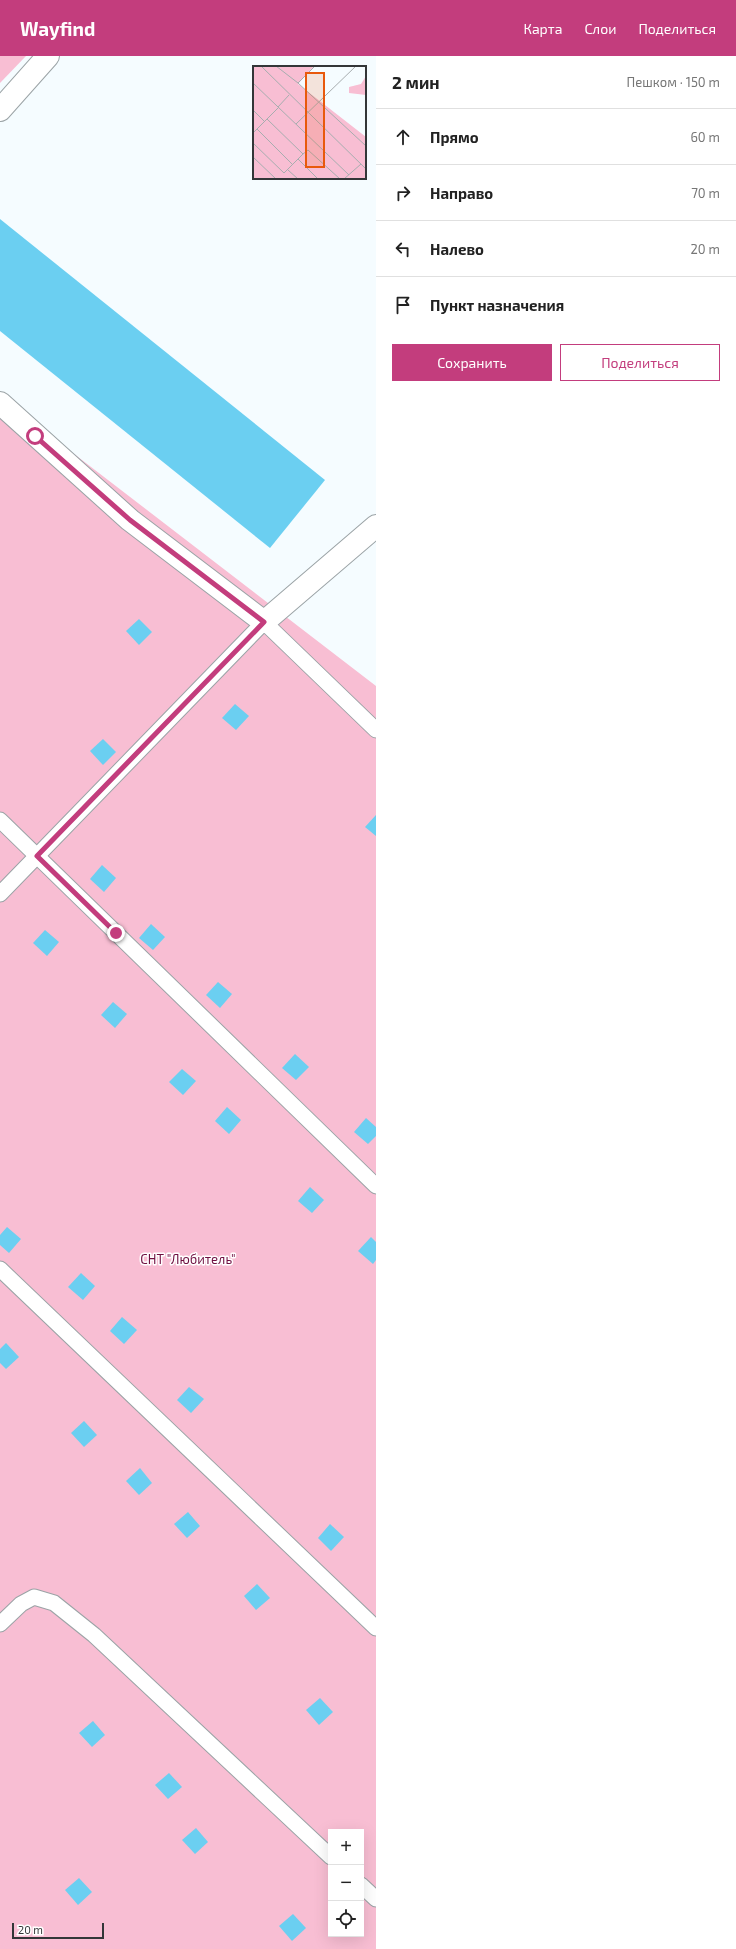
<!DOCTYPE html>
<html lang="ru">
<meta charset="utf-8">
<style>
body{margin:0;font-family:"Exo 2",sans-serif;background:#f2f2f2;color:#222}
.controls{position:absolute;right:12px;bottom:12px;display:grid;overflow:hidden;border-radius:0px;box-shadow:0 4px 16px #0002}
.controls button{width:36px;height:36px;display:grid;place-items:center;padding:0;border:0;border-bottom:1px solid #e0e0e0;background:#fff;color:#222;font:20px sans-serif}
.scale{position:absolute;left:12px;bottom:10px;width:92px;box-sizing:border-box;padding-left:4px;border:2px solid #333638;border-top:0;font-size:11px;line-height:14px;white-space:nowrap;color:#333638;-webkit-text-stroke:3px #fff;paint-order:stroke}
.stop{position:absolute;width:12px;height:12px;margin:-9px;border:3px solid #c33d7d;border-radius:50%;background:#fff}
.stop.end{background:#c33d7d;border-color:#fff;box-shadow:0 1px 4px #0008}
.list{margin:0;padding:0;list-style:none}
h2{display:flex;justify-content:space-between;align-items:center;height:52px;margin:0;padding:0 16px;font-size:17px}
h2 small{font-size:13px;font-weight:400;color:#767676}
.list li{display:grid;grid-template-columns:26px 1fr auto;gap:12px;align-items:center;box-sizing:border-box;height:56px;padding:0 16px;border-top:1px solid #e0e0e0}
.list b{display:block;font-size:15px;white-space:nowrap}
.list em{font-size:13px;font-style:normal;color:#767676}
.actions{display:flex;gap:8px;padding:12px 16px}
.actions a{flex:1;padding:9px 0;border:1px solid #c33d7d;border-radius:0px;text-align:center;font-size:14px;color:#c33d7d}
.actions .main{background:#c33d7d;color:#fff}
.icon{flex:none;width:22px;height:22px;fill:none;stroke:currentColor;stroke-width:2;stroke-linecap:round;stroke-linejoin:round}
.map{position:relative;flex:none;width:376px;height:1893px;overflow:hidden}
header{display:flex;align-items:center;gap:24px;box-sizing:border-box;height:56px;padding:0 20px;background:#c33d7d;color:#fff}
header strong{font-size:19px}
nav{display:flex;gap:22px;margin-inline-start:auto;font-size:14px}
main{display:flex}
aside{flex:1;background:#fff}
.map>svg:first-child{display:block}
.green{fill:#f8bed3;fill-rule:evenodd}
.building{fill:#6bcff1}
.lines{fill:none;stroke-linecap:round;stroke-linejoin:round}
.lane-casing{stroke:#9ba3a6;stroke-width:17}
.street-casing{stroke:#9ba3a6;stroke-width:24}
.lane{stroke:#fff;stroke-width:15}
.street{stroke:#fff;stroke-width:22}
.route{stroke:#c33d7d;stroke-width:5}
.labels{text-anchor:middle;dominant-baseline:central;stroke-width:3;stroke-linejoin:round;paint-order:stroke}
.park-label{font-size:13px;fill:#6f0f41;stroke:#fff}
.inset-road{fill:none;stroke:#a7adaf;stroke-width:1}
.view{fill:#e8590c;fill-opacity:0.15;stroke:#e8590c;stroke-width:2}
.inset-edge{fill:none;stroke:#333638;stroke-width:2}
</style>
<header>
<strong>Wayfind</strong>
<nav><a>Карта</a><a>Слои</a><a>Поделиться</a></nav>
</header>
<main>
<div class="map">
<svg width="376" height="1893" viewBox="0 0 376 1893">
<rect width="100%" height="100%" fill="#f5fcff"/>
<!-- green -->
<g class="green">
<polygon points="0,0 26,0 0,27"/>
<path d="M0,341L376,630V1893H0ZM331,1776H361V1878H331Z"/>
</g>
<!-- building -->
<g class="building">
<polygon points="0,163 325,424 270,492 0,275"/>
<polygon points="139,563 152,576 139,589 126,575"/>
<polygon points="235,648 249,660 236,674 222,662"/>
<polygon points="103,683 116,696 103,709 90,695"/>
<polygon points="376,759 376,780 365,771"/>
<polygon points="102,809 116,822 104,836 90,823"/>
<polygon points="151,868 165,881 153,894 139,882"/>
<polygon points="45,874 59,886 47,900 33,887"/>
<polygon points="218,926 232,938 220,952 206,939"/>
<polygon points="113,946 127,958 115,972 101,959"/>
<polygon points="295,998 309,1011 296,1024 282,1012"/>
<polygon points="182,1013 196,1025 183,1039 169,1026"/>
<polygon points="227,1051 241,1064 229,1078 215,1065"/>
<polygon points="366,1062 376,1071 376,1080 368,1088 354,1076"/>
<polygon points="310,1131 324,1144 312,1157 298,1145"/>
<polygon points="7,1171 21,1183 9,1197 0,1189 0,1179"/>
<polygon points="371,1181 376,1186 376,1204 373,1208 358,1195"/>
<polygon points="81,1217 95,1230 83,1244 68,1231"/>
<polygon points="122,1261 137,1274 124,1288 110,1275"/>
<polygon points="6,1287 19,1301 6,1313 0,1307 0,1293"/>
<polygon points="189,1331 204,1343 191,1357 177,1344"/>
<polygon points="84,1365 97,1379 84,1391 71,1377"/>
<polygon points="140,1412 152,1427 139,1439 126,1425"/>
<polygon points="188,1456 200,1470 187,1482 174,1468"/>
<polygon points="330,1468 344,1481 331,1495 318,1482"/>
<polygon points="257,1528 270,1542 256,1554 244,1540"/>
<polygon points="320,1642 333,1656 319,1669 306,1654"/>
<polygon points="93,1665 105,1679 92,1691 79,1677"/>
<polygon points="169,1717 182,1731 168,1743 155,1729"/>
<polygon points="196,1772 208,1786 195,1798 182,1784"/>
<polygon points="79,1822 92,1836 78,1849 65,1834"/>
<polygon points="293,1858 306,1872 292,1885 279,1870"/>
</g>
<g class="lines">
<defs>
<g id="lane">
<polyline points="0,764 376,1130"/>
<polyline points="0,838 264,566 376,674"/>
<polyline points="0,1213 376,1572"/>
<polyline points="0,1568 21,1548 34,1541 54,1547 94,1579 331,1801"/>
<polyline points="361,1829 376,1843"/>
</g>
<g id="street">
<polyline points="0,54 48,0"/>
<polyline points="0,347 130,464 264,566 376,470"/>
</g>
</defs>
<!-- lane casing -->
<use href="#lane" class="lane-casing"/>
<!-- street casing -->
<use href="#street" class="street-casing"/>
<!-- lane -->
<use href="#lane" class="lane"/>
<!-- street -->
<use href="#street" class="street"/>
</g>
<g class="lines">
<!-- route -->
<polyline class="route" points="35,380 130,464 264,566 37,800 116,877"/>
</g>
<g class="labels">
<!-- park labels -->
<g class="park-label">
<text x="188" y="1203">СНТ "Любитель"</text>
</g>
</g>
<!-- overview -->
<g transform="translate(253 10)">
<rect width="113" height="113" fill="#f5fcff"/>
<path d="M0,0H61L45,18L113,71V113H0ZM113,10V29L96,27V21L108,18Z" fill="#f8bed3"/>
<path class="inset-road" d="M8,0L113,103M23,0L45,17L62,0M0,17L96,109M45,17L113,80M25,41L36,29M0,44L12,56M14,53L50,88L55,84L87,113M43,58L103,0M4,63L40,99M0,67L26,41M0,77L31,107L50,88M0,91L23,113M45,93L65,113M35,104L45,113M91,113L108,98"/>
<path class="view" d="M53,7H71V101H53Z"/>
<rect width="113" height="113" class="inset-edge"/>
</g>
</svg>
<div class="controls">
<button>+</button>
<button>−</button>
<button><svg class="icon" aria-label="locate" viewBox="0 0 24 24"><circle cx="12" cy="12" r="6"/><path d="M12 2v4M12 18v4M2 12h4M18 12h4"/></svg></button>
</div>
<div class="scale">20 m</div>
<div class="stop" style="left:35px;top:380px"></div>
<div class="stop end" style="left:116px;top:877px"></div>
</div>
<aside>
<h2>2 мин<small>Пешком · 150 m</small></h2>
<ul class="list">
<li><svg class="icon" aria-label="ahead" viewBox="0 0 24 24"><path d="M12 20V5M6 11l6-6 6 6"/></svg><div><b>Прямо</b></div><em>60 m</em></li>
<li><svg class="icon" aria-label="right" viewBox="0 0 24 24"><path d="M7 20v-9h11M14 6l5 5-5 5"/></svg><div><b>Направо</b></div><em>70 m</em></li>
<li><svg class="icon" aria-label="left" viewBox="0 0 24 24"><path d="M17 20v-9H6M10 6l-5 5 5 5"/></svg><div><b>Налево</b></div><em>20 m</em></li>
<li><svg class="icon" aria-label="arrive" viewBox="0 0 24 24"><path d="M6 21V4h12l-3 4 3 4H6"/></svg><div><b>Пункт назначения</b></div></li>
</ul>
<div class="actions"><a class="main">Сохранить</a><a>Поделиться</a></div>
</aside>
</main>
